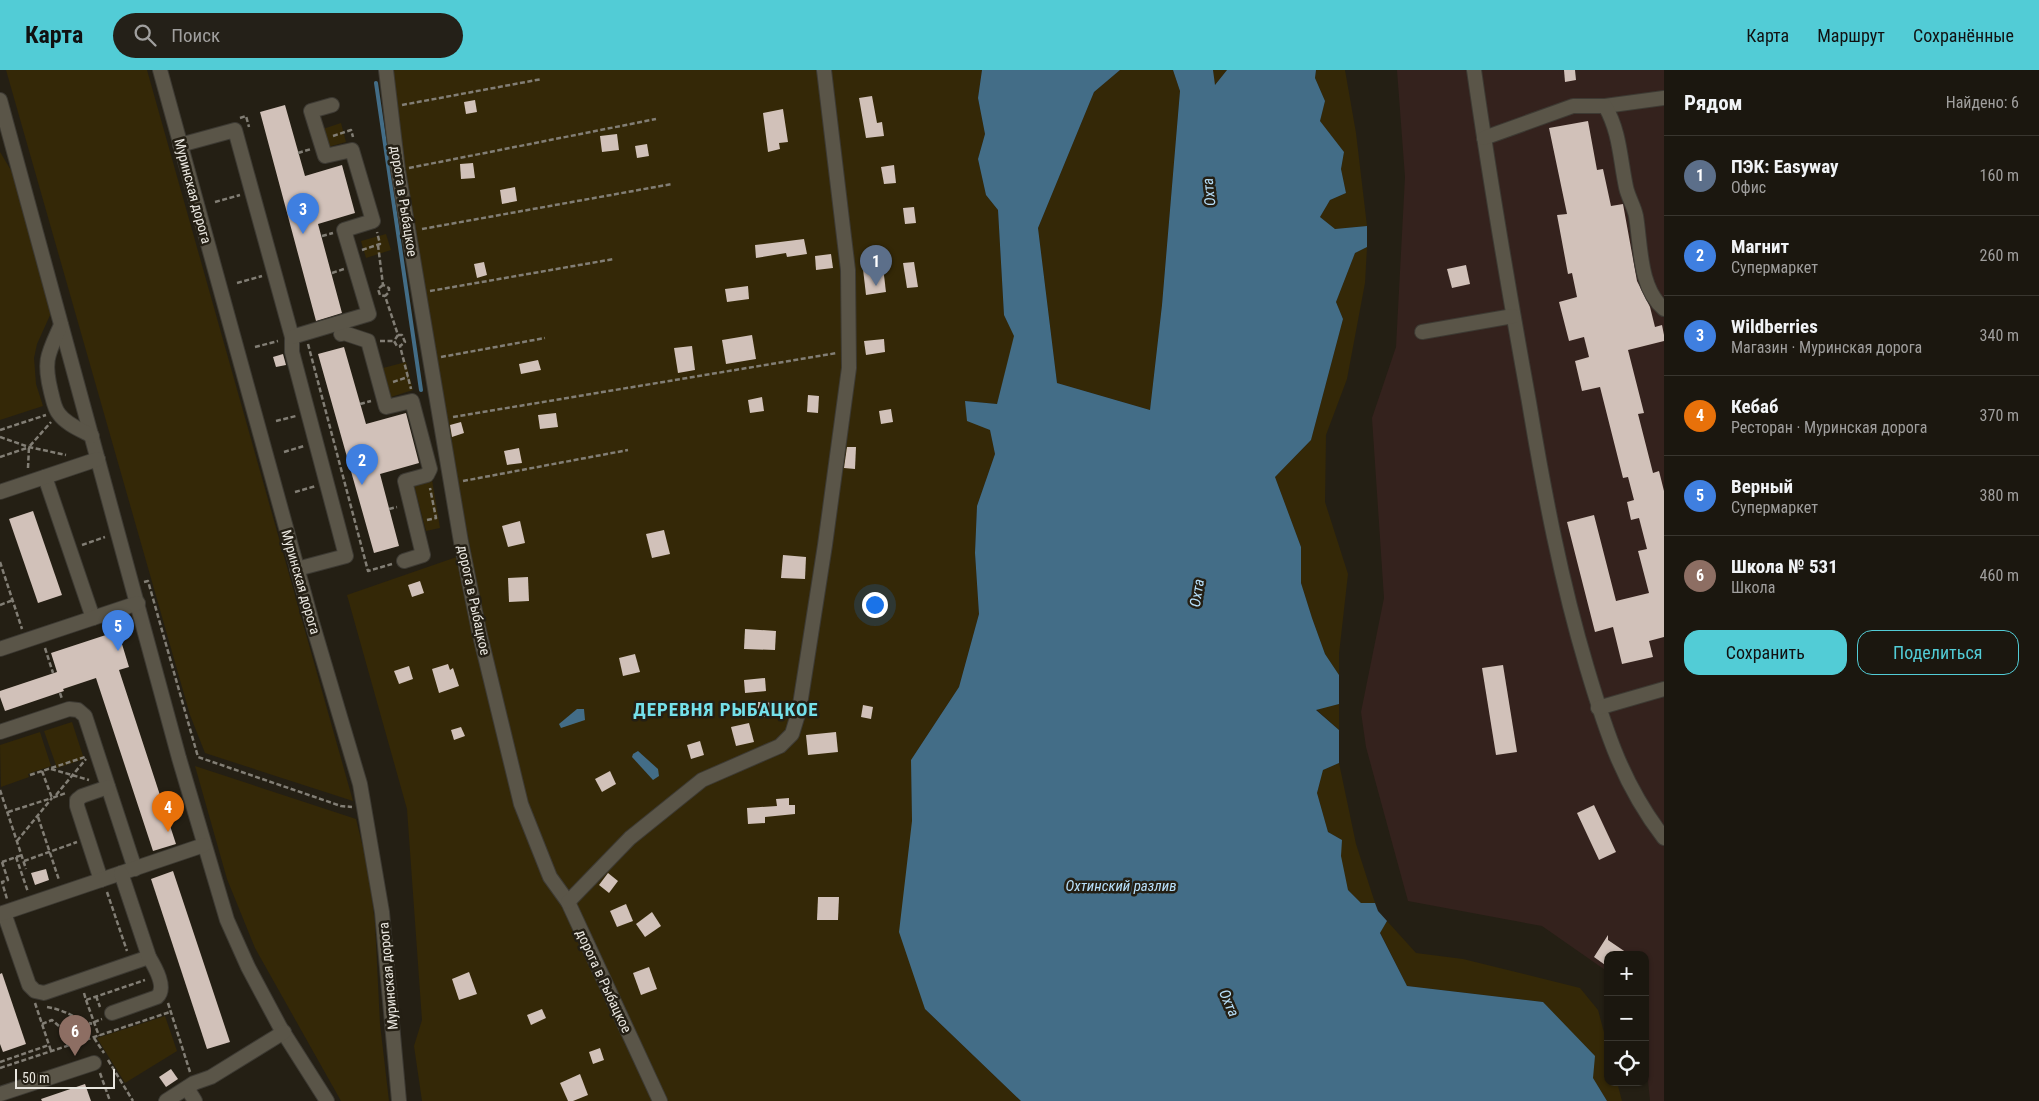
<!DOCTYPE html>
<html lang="ru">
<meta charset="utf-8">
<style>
body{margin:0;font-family:"Roboto Condensed",sans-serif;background:#242018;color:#f1f3f6}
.controls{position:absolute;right:15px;bottom:15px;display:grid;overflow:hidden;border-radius:10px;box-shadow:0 1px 4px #0004}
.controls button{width:45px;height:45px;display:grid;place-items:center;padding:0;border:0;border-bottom:1px solid #39362f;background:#1b170f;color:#f1f3f6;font:25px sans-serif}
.scale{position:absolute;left:15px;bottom:12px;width:100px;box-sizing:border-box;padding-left:5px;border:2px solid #e9e6df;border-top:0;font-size:14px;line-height:18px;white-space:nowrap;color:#e9e6df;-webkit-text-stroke:4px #241f14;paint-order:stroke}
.you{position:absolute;left:874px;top:534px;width:18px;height:18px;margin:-12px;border:4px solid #fff;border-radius:50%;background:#1a73e8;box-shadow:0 0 0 8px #1a73e833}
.badge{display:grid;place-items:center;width:32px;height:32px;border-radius:50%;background:#52ccd6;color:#fff;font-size:16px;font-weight:700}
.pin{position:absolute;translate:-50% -41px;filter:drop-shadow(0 1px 2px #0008)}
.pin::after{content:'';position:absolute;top:26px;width:18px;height:15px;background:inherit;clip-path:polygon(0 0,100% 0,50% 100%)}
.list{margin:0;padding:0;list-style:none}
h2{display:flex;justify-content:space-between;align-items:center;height:65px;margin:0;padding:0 20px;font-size:21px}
h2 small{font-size:16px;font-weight:400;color:#a09f9e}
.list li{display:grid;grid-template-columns:32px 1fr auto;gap:15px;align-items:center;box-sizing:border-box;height:80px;padding:0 20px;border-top:1px solid #39362f}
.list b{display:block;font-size:19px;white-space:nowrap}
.list p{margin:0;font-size:16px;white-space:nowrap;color:#a09f9e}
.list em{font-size:16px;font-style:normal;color:#a09f9e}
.actions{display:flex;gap:10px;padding:15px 20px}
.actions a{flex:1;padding:11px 0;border:1px solid #52ccd6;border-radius:15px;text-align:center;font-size:18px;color:#52ccd6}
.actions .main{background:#52ccd6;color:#111}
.icon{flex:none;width:28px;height:28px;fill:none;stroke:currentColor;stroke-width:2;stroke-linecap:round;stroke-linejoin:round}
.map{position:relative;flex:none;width:1664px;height:1031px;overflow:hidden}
header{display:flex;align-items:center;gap:30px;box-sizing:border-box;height:70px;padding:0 25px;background:#52ccd6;color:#111}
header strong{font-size:24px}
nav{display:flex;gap:28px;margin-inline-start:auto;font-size:18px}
.search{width:350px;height:45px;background:#242018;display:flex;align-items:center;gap:12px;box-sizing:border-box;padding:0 18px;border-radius:28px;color:#a09f9e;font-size:19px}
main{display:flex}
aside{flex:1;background:#1b170f}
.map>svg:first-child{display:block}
.industrial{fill:#34221d}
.green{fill:#342807}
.water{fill:#436d87}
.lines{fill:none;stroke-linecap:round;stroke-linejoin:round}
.stream{stroke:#436d87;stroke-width:4}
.building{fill:#d1c1b9}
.minor-casing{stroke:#3d3a33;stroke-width:16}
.path{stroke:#827e75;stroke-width:2.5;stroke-dasharray:5 2.5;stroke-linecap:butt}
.minor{stroke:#5a5548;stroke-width:14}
.labels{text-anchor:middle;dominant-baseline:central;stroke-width:5;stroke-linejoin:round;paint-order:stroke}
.street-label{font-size:14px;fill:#e9e6df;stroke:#241f14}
.water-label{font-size:15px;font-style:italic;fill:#b8e0fb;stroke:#241f14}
.district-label{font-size:19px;font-weight:bold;letter-spacing:1px;fill:#74e0ea;stroke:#241f14}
</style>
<header>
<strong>Карта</strong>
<div class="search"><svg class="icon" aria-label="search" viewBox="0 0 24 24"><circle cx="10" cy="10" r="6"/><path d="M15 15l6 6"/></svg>Поиск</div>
<nav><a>Карта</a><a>Маршрут</a><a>Сохранённые</a></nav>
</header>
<main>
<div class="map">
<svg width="1664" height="1031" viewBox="0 0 1664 1031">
<rect width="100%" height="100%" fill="#241f14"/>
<!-- industrial -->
<polygon class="industrial" points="1397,0 1664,0 1664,1031 1650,1031 1645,980 1645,885 1608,885 1608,902 1542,856 1408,831 1366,677 1361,642 1384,528 1372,348 1396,277 1405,107"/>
<!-- green -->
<g class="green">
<polygon points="6,0 147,0 353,731 205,683 190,645"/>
<path d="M392,0H982L978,28L985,64L978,89L986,125L998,140L1004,245L1015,266L997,334L965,331L990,360L995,384L977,436L975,483L979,544L959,617L911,690L912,751L925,939L1021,1031H422L414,976L422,950L407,739L347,525L471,482C440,322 412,162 392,0Z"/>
<polygon points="1120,0 1173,0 1180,21 1162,235 1150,340 1057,313 1038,158 1094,22"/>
<polygon points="1213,0 1227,0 1214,16"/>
<polygon points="1316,0 1345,0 1356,63 1367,156 1335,159 1320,147 1330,130 1346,123 1341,99 1344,82 1320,51 1325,31 1315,8"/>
<polygon points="341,53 346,72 328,77 323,59"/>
<polygon points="0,82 12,102 51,243 37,274 34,288 36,314 43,336 0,350"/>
<polygon points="386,164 391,180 366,188 361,171"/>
<polygon points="1367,177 1365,213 1347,309 1326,365 1325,432 1348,504 1339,584 1339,605 1325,584 1312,548 1301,513 1301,477 1275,407 1311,370 1343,249 1336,232 1355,183"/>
<polygon points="406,292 413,320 391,327 383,298"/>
<polygon points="432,410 440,458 426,461 414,415"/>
<polygon points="1339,634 1339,660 1316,639"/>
<polygon points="72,652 84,689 57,698 44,661"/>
<polygon points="40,662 51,696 28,704 29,707 1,717 0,675"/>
<polygon points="1339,693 1356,774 1375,833 1361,833 1348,820 1340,786 1342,770 1328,762 1317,723 1323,700"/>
<polygon points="195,696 356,749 368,798 375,853 380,954 389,1031 341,1031 255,878 227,809"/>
<polygon points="1387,851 1416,883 1463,889 1580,918 1598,940 1608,977 1608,1012 1617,1012 1622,1031 1607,1031 1543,932 1407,916 1380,862"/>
<polygon points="165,946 177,981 125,1013 97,968"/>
</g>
<!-- water -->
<g class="water">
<polygon points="982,0 1120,0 1094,22 1038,158 1057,313 1150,340 1162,235 1180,21 1173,0 1213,0 1215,15 1227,0 1316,0 1315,8 1325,31 1320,51 1344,82 1341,99 1346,123 1330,130 1320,147 1335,159 1367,156 1367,177 1355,183 1336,232 1343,249 1311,370 1275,407 1301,477 1301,513 1312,548 1325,584 1339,605 1339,634 1316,640 1339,660 1339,693 1323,700 1317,723 1328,762 1342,770 1341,786 1348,820 1361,833 1375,833 1378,841 1387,851 1380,863 1407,916 1543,932 1595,986 1593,1008 1607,1031 1021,1031 925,939 899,862 912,751 911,690 959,617 979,544 975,483 977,436 995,384 990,360 967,351 965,331 997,334 1014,266 1004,245 998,140 986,125 978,89 985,64 978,28"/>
<polygon points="577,639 584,639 585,650 561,658 559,654"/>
<polygon points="638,681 658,699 659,706 653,710 632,687 633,684"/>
</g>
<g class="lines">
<!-- stream -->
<polyline class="stream" points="376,13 421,320"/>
</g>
<!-- building -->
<g class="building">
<polygon points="1564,0 1575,0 1576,10 1565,12"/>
<polygon points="872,26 877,53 882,52 884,66 866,68 859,28"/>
<polygon points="475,30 477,42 466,44 464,32"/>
<polygon points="285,35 305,106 342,95 355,143 318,154 342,243 316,251 260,42"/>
<polygon points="783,39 788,72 779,73 780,79 768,82 763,43"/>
<polygon points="1588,51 1597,100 1603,99 1611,136 1623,134 1637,211 1650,237 1655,257 1662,255 1664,265 1664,271 1628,280 1644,343 1638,344 1653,403 1659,401 1664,421 1664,567 1649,571 1653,587 1622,594 1613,557 1595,562 1567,452 1594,445 1616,531 1649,523 1638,481 1647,479 1639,448 1631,450 1627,432 1634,430 1628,407 1623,408 1600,317 1582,321 1575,291 1589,287 1584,267 1569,271 1559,232 1577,227 1572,203 1568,204 1557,145 1567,144 1549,58"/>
<polygon points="617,64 619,80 602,82 600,66"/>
<polygon points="647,74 649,86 637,88 635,76"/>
<polygon points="473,93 475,108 461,109 460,94"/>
<polygon points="894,95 896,113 884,114 881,97"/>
<polygon points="515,117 517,131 502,134 500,120"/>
<polygon points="914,137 916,153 905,154 903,138"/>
<polygon points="804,169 807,184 787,187 786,183 756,188 755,175"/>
<polygon points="831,184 833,198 816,200 815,186"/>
<polygon points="484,192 487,205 477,208 474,194"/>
<polygon points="914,192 918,217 907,218 903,193"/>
<polygon points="1466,195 1470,214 1452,218 1447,199"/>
<polygon points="883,197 886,222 866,225 863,199"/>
<polygon points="748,216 749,229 727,232 725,219"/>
<polygon points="752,265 756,289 726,294 722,270"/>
<polygon points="884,269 885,282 866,285 864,271"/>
<polygon points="692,276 695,300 678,303 674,278"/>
<polygon points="344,277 366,354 406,343 419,393 380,404 399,476 374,483 318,284"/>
<polygon points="283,284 286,295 276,297 273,287"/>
<polygon points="538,290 541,300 521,304 519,294"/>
<polygon points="808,325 819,326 818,343 807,342"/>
<polygon points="762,327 764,341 750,343 748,330"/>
<polygon points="891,339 893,352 881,354 879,341"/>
<polygon points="556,343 558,357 540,359 538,345"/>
<polygon points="461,352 464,363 452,367 450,355"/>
<polygon points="847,377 856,377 855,399 844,398"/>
<polygon points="519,378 522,393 507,395 504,381"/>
<polygon points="33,441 62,525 38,533 9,449"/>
<polygon points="520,451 525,473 508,477 502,456"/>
<polygon points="664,460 670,484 652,488 646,464"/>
<polygon points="783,485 806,487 805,509 781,508"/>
<polygon points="528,507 529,531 509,532 508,508"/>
<polygon points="420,511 424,523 412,527 408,515"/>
<polygon points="745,559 776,561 775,580 744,579"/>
<polygon points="118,561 129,597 119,600 176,774 153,781 96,608 63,619 64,621 5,641 0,627 0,621 57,602 51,583"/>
<polygon points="635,584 640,602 623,606 619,588"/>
<polygon points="448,594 450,600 453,598 459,616 439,623 432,599"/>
<polygon points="1503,595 1517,682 1496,685 1482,598"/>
<polygon points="409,596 413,609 399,614 394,601"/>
<polygon points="765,608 766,621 745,623 744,610"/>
<polygon points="757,632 776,633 776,647 756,647"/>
<polygon points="863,635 873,637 871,649 861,647"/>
<polygon points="749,653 754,672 736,676 731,657"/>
<polygon points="461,657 465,666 454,670 451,660"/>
<polygon points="836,662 838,682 808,685 806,665"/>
<polygon points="700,671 704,685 691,689 687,675"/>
<polygon points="610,701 616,714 602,722 595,709"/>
<polygon points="789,728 789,735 795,735 795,744 765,747 765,753 748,754 747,738 777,736 776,729"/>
<polygon points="1594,735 1616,782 1599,790 1577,743"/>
<polygon points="46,799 49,810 35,815 31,803"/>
<polygon points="173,801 230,972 207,979 151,809"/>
<polygon points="608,803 618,811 609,823 599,815"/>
<polygon points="818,827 839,827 838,850 817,850"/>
<polygon points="626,834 633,851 617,857 610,841"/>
<polygon points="652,842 661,856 645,867 636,854"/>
<polygon points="1608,865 1608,870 1630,885 1608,885 1608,897 1594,887"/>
<polygon points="649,897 657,919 641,925 633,903"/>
<polygon points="469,902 477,924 459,930 452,909"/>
<polygon points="2,903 26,974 3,982 0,974 0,904"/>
<polygon points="542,939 546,948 531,955 527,945"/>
<polygon points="600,978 604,990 593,994 589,982"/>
<polygon points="171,999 178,1009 166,1017 159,1007"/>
<polygon points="580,1004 588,1025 573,1031 568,1031 560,1013"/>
<polygon points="85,1014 91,1031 42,1031 41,1029"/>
</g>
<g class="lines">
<defs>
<g id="minor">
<polyline points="160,0 312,552 360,714 382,842 399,1031"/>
<polyline points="386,0 398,100 461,472 479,561 521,734 550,807 568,832 660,1031"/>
<path d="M1474,0C1490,111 1509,222 1529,332C1544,422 1561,511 1587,598C1606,662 1623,715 1664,768"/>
<polyline points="0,30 179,688 227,850 248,897 280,957 327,1031"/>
<polyline points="1605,36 1664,28"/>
<path d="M1484,68L1573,36H1605C1620,62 1620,89 1626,117C1628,127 1634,136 1636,146C1641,176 1639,218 1664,239"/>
<polyline points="180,75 235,60 292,267 292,282 346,486 297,499"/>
<path d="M61,255C48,284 43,290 51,322C53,329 54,338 59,344C66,354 81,360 92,366"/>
<polyline points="1422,262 1513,246"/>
<polyline points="341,264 344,263 368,271 386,337 412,331 430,399 427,405 405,411 423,485 404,491"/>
<polyline points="292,267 369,244 344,160 373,151 352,80 325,86 311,41 332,35"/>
<polyline points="45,407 93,548"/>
<polyline points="0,422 98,389"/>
<polyline points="0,579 138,533"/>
<polyline points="1598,638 1664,619"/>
<polyline points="0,662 69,639 78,640 85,646 135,799"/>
<polyline points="101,810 77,736 77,730 82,726 108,717"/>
<polyline points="568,832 630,768 702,710 780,676 792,664 799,641 825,475 849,298 848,200 824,0"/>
<polyline points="4,843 29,915 35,921 44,923 149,887"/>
<polyline points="0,844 204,775"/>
<path d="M112,943L157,927C167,918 155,897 149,887L121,803"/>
<polyline points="187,1018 195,1031"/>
<polyline points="0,1024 94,993"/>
<polyline points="166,1031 194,1013 211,1007 284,962"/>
</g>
</defs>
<!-- minor casing -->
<use href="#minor" class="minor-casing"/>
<!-- path -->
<g class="path">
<polyline points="402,35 542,9"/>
<polyline points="240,48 246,46 249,57"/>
<polyline points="333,66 351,60 353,67"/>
<polyline points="298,83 311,79"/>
<polyline points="409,98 656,49"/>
<polyline points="215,132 240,125"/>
<polyline points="422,159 672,114"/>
<polyline points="322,166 333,163"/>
<polyline points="378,175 383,215 389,218 389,222 385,226 398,265 402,265 405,272 400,276 411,319"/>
<polyline points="362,180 380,174 377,162"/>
<polyline points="332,203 344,199"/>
<polyline points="237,213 262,206"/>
<polyline points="383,215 378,219 380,225 385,226"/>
<polyline points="430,221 614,189"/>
<polyline points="398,265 394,271 397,276 400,276"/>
<polyline points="380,271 394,271"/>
<polyline points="308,274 368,501 392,494"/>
<polyline points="255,277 278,271"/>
<polyline points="441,287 545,268"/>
<polyline points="393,312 408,307"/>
<polyline points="360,334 371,331"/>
<polyline points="453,347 837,283"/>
<polyline points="276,351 296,346"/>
<polyline points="0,360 46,345"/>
<polyline points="0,367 29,377 66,385"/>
<polyline points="284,382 304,376"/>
<polyline points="0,387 27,378"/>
<polyline points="28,398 29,377 51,352"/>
<polyline points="463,411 628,380"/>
<polyline points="295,422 316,416"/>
<polyline points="389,439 397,437"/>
<polyline points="427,450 436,448 430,418"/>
<polyline points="82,475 105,467"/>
<polyline points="0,492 22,559"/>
<polyline points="144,512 148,511 198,687 341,736 352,737"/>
<polyline points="0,535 13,530"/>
<polyline points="45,578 53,603"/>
<polyline points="60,623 62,629"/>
<polyline points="51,699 89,710"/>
<polyline points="42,701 52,728 66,723"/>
<polyline points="30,705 85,687"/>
<polyline points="0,720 26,799"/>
<polyline points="56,725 86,689"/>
<polyline points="8,742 52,728"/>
<polyline points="38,747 59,810"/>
<polyline points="17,771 52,728"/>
<polyline points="16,787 28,822"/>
<polyline points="24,791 77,772"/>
<polyline points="2,792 8,810 2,812 7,829"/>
<polyline points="2,792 22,785"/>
<polyline points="107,822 127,881"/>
<polyline points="84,923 86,930 145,910"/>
<polyline points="96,926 100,937"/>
<polyline points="86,930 99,966"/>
<polyline points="35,933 51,981"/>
<polyline points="168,933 190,1002"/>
<path d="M47,937C66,940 74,948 92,954"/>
<polyline points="42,954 52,950 67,963"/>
<polyline points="94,968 104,983"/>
<polyline points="68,976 64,964 102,949"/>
<polyline points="108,990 133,1031"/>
<polyline points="0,992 49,975"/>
<polyline points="0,998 170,942"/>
<polyline points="100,1003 110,1031"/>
</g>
<!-- minor -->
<use href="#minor" class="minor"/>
</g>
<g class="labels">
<!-- street labels -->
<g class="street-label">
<text transform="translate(193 121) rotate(75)">Муринская дорога</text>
<text transform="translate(404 131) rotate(81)">дорога в Рыбацкое</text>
<text transform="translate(301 512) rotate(74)">Муринская дорога</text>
<text transform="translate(474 530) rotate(78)">дорога в Рыбацкое</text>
<text transform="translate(388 906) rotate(-95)">Муринская дорога</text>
<text transform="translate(604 911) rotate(65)">дорога в Рыбацкое</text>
</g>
<!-- water labels -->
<g class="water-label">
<text transform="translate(1209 122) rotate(-96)">Охта</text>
<text transform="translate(1197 523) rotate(-81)">Охта</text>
<text x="1121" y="816">Охтинский разлив</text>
<text transform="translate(1229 933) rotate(66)">Охта</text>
</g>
<!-- district labels -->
<g class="district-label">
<text x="726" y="639">ДЕРЕВНЯ РЫБАЦКОЕ</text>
</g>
</g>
</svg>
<div class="controls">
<button>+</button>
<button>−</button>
<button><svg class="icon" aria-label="locate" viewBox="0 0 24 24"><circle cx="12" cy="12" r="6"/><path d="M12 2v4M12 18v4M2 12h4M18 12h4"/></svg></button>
</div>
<div class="scale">50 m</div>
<div class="you"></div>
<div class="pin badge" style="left:876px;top:216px;background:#5c6f8a">1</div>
<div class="pin badge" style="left:362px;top:415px;background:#3f7fe0">2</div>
<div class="pin badge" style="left:303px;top:164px;background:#3f7fe0">3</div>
<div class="pin badge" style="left:168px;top:762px;background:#e8710a">4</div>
<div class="pin badge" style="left:118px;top:581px;background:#3f7fe0">5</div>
<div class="pin badge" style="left:75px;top:986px;background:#8d6e63">6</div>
</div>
<aside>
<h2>Рядом<small>Найдено: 6</small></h2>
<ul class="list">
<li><span class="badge" style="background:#5c6f8a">1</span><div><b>ПЭК: Easyway</b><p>Офис</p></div><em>160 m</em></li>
<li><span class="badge" style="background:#3f7fe0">2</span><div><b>Магнит</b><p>Супермаркет</p></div><em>260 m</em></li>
<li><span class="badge" style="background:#3f7fe0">3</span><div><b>Wildberries</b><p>Магазин · Муринская дорога</p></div><em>340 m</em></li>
<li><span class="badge" style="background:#e8710a">4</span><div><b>Кебаб</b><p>Ресторан · Муринская дорога</p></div><em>370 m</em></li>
<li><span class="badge" style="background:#3f7fe0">5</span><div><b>Верный</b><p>Супермаркет</p></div><em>380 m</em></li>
<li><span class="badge" style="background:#8d6e63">6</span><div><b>Школа № 531</b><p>Школа</p></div><em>460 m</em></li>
</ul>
<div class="actions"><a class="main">Сохранить</a><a>Поделиться</a></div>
</aside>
</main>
